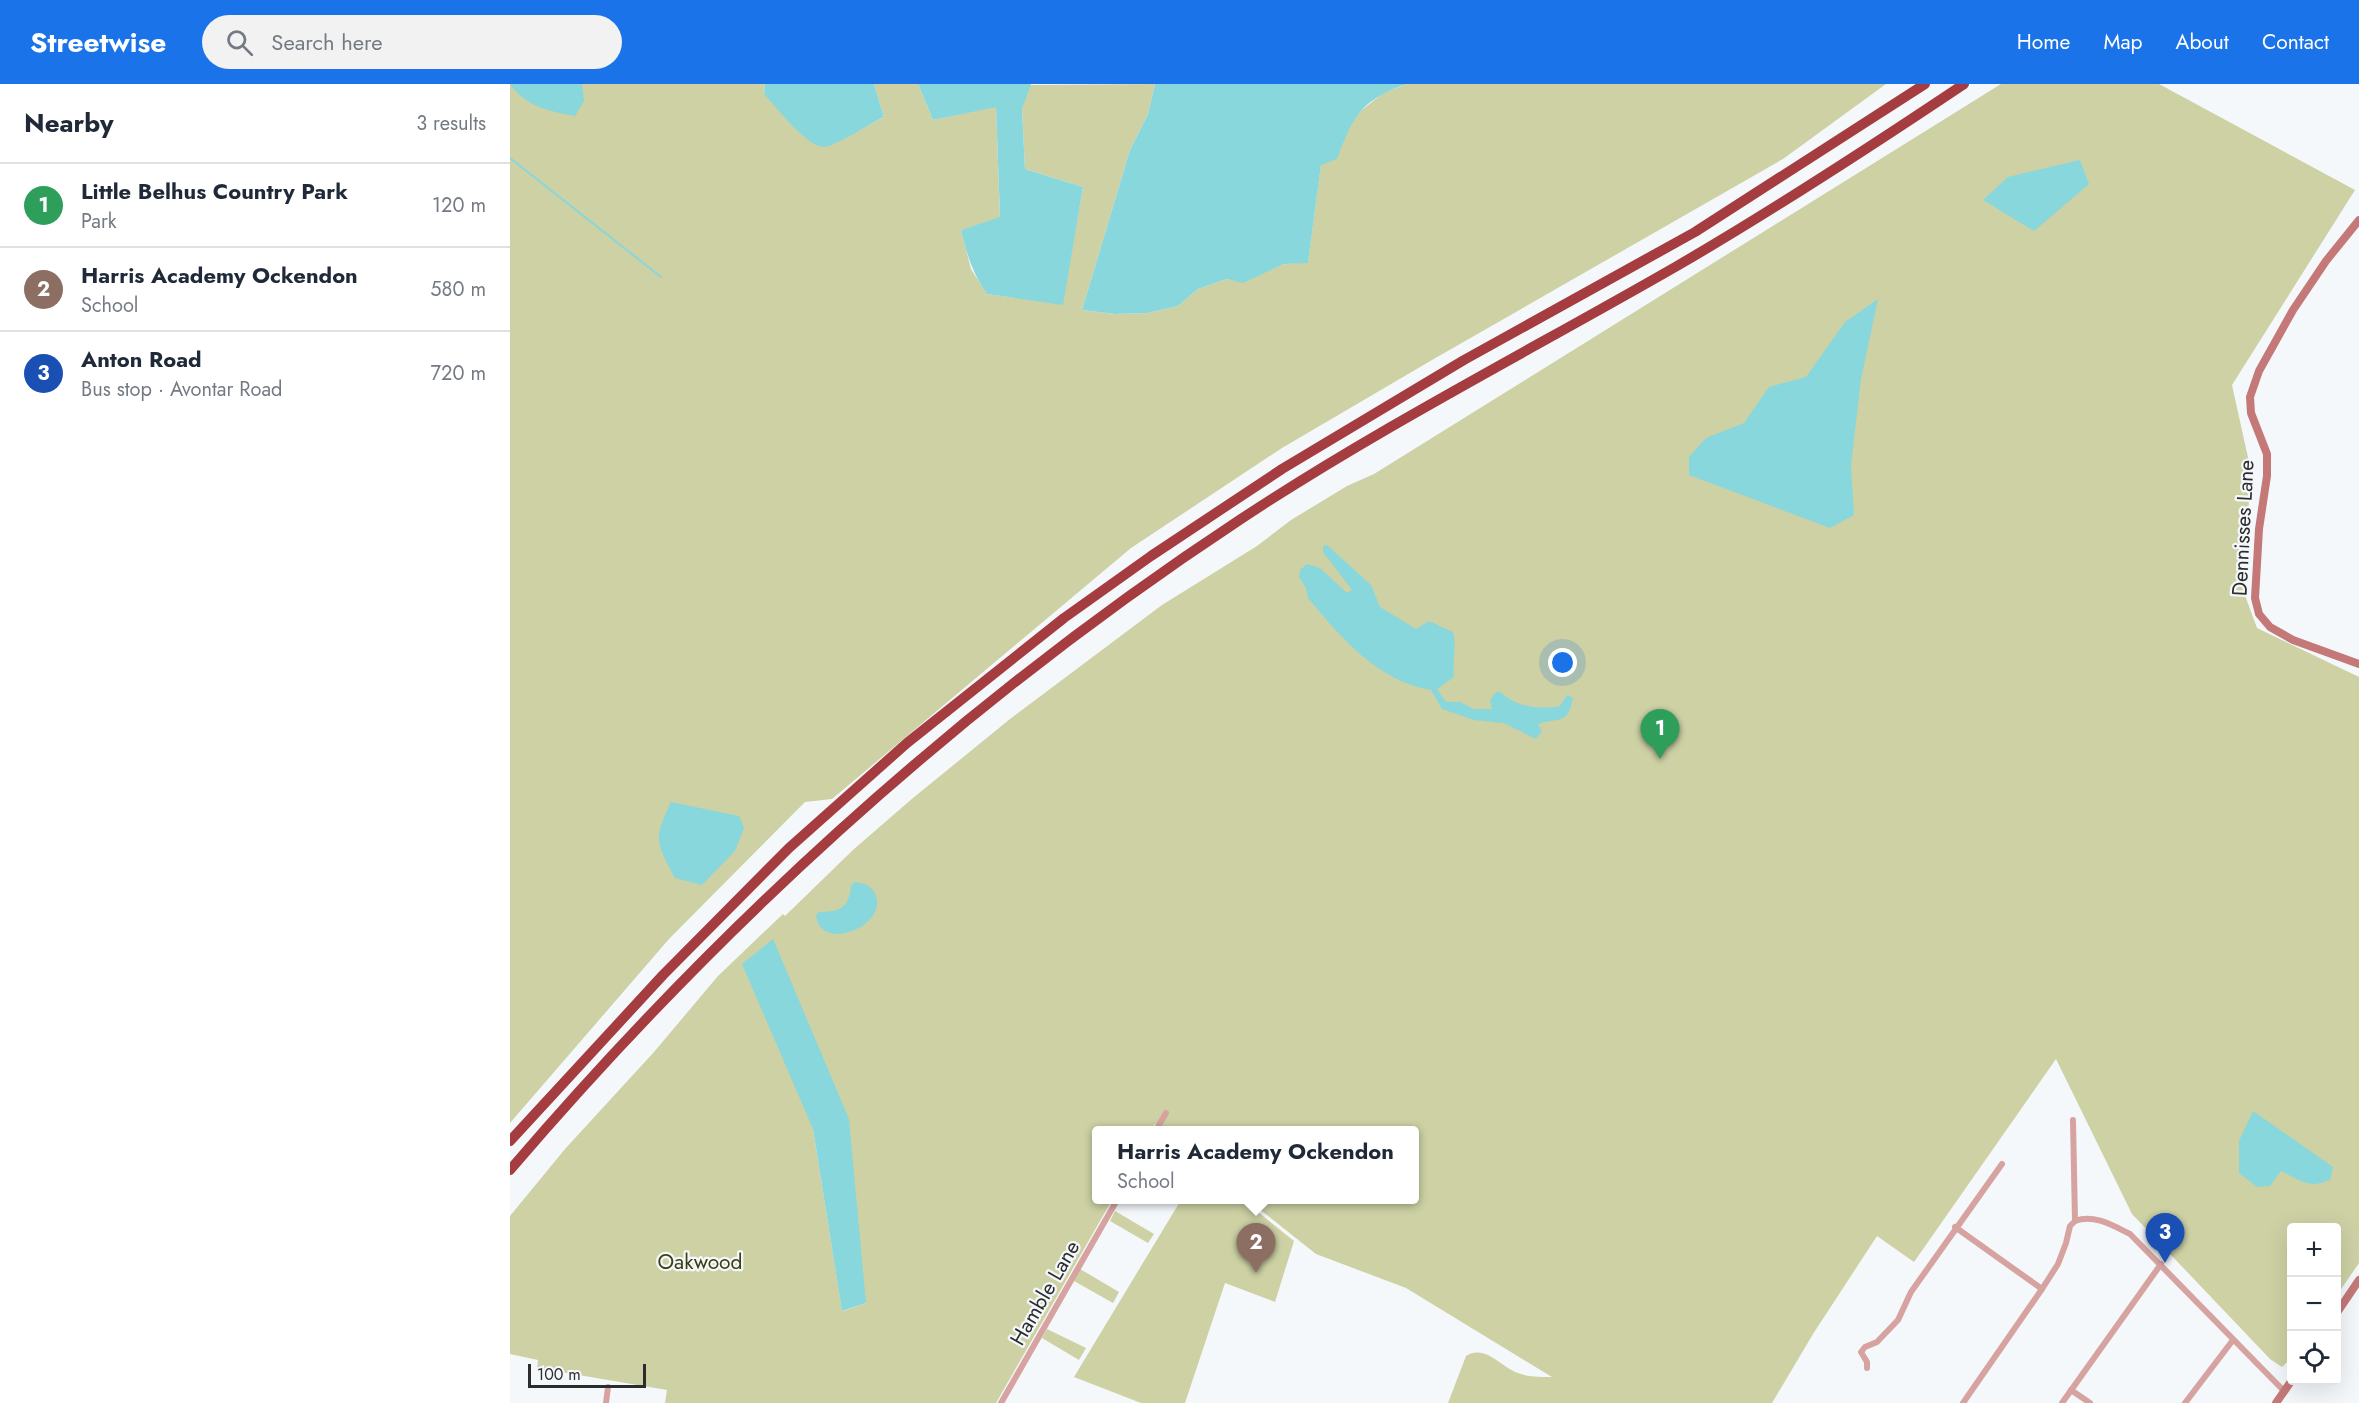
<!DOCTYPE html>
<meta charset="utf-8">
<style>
body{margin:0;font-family:Jost,sans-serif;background:#f2f2f3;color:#1f2937}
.controls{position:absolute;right:18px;bottom:18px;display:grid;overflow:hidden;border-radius:6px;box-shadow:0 6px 24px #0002}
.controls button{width:54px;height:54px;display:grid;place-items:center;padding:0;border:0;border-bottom:2px solid #e0e1e3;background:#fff;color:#1f2937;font:30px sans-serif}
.scale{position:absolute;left:18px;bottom:15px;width:118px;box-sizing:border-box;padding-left:6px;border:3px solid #2b2c2d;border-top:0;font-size:16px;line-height:21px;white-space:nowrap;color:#2b2c2d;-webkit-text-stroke:4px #f4f8fb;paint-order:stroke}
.you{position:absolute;left:1053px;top:579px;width:21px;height:21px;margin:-15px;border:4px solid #fff;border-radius:50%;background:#1a73e8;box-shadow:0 0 0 9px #1a73e833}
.badge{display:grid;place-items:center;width:39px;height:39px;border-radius:50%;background:#1a73e8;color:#fff;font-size:20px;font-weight:700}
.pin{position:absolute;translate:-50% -50px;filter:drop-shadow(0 2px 3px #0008)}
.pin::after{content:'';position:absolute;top:32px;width:21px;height:18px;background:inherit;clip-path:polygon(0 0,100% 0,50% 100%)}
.popup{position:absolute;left:582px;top:1042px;width:327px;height:78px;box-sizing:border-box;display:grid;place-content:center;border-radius:6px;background:#fff;filter:drop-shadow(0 2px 4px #0005);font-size:20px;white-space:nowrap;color:#747a83}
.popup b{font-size:22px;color:#1f2937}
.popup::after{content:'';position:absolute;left:50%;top:100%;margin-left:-12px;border:12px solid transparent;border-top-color:#fff}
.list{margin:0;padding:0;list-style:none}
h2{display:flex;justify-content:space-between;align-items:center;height:78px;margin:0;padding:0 24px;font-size:26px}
h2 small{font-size:20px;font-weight:400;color:#747a83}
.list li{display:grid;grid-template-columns:39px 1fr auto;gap:18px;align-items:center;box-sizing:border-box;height:84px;padding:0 24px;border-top:2px solid #e0e1e3}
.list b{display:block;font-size:22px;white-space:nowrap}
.list p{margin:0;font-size:20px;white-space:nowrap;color:#747a83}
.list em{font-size:20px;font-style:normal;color:#747a83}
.icon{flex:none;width:33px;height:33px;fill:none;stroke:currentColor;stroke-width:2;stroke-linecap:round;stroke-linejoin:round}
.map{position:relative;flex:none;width:1849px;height:1319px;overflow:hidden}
header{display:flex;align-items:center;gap:36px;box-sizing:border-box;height:84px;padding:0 30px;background:#1a73e8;color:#fff}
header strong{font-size:28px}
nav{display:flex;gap:33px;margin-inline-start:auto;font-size:21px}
.search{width:420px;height:54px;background:#f2f2f3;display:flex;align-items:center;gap:15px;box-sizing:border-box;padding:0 21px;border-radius:33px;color:#747a83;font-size:22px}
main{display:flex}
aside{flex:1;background:#fff}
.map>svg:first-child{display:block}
.green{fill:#cdd1a4;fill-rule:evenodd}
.water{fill:#88d7dc}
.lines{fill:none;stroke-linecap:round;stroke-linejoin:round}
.stream{stroke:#88d7dc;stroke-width:2}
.street{stroke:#d7a3a1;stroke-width:6}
.secondary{stroke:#c47978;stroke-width:8}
.highway{stroke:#a53c40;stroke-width:10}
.labels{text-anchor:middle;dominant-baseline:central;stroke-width:4.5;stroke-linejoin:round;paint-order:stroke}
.street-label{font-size:21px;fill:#2b2c2d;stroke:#f4f8fb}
.park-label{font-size:21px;fill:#3c3f12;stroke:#f4f8fb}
</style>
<header>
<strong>Streetwise</strong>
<div class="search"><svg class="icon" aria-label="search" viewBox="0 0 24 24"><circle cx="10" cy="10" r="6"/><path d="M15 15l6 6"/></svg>Search here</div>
<nav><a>Home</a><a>Map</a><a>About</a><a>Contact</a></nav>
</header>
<main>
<aside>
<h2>Nearby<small>3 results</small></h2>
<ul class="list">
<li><span class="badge" style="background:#2e9e5b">1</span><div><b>Little Belhus Country Park</b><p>Park</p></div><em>120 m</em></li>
<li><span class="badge" style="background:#8d6e63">2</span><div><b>Harris Academy Ockendon</b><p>School</p></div><em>580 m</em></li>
<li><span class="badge" style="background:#1a4fb4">3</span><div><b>Anton Road</b><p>Bus stop · Avontar Road</p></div><em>720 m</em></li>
</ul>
</aside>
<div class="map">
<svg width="1849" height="1319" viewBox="0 0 1849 1319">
<rect width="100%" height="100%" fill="#f4f8fb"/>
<!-- green -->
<g class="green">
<polygon points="0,0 255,0 254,10 329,57 374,33 364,0 408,0 423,36 486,22 490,134 451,146 461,185 477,210 552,220 573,103 515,85 512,25 519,1 645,0 638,30 620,66 572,226 605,230 638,229 668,222 688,205 717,195 733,198 774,180 798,178 811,80 835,53 843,37 852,26 873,9 897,0 1376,0 1273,75 922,276 772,364 621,464 322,715 295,718 159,855 0,1039"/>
<path d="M1491,0H1649L1845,106L1722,301L1741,387L1733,506L1747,544L1849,593V1179L1827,1211L1826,1144H1782L1781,1274L1772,1283L1760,1275L1622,1130L1546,975L1404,1178L1367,1152L1303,1250L1262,1319H938L956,1272C976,1260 990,1283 1008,1289C1017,1293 1032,1293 1042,1293L896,1204L806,1170L738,1116H905V1046H653L645,1040L641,1046H587V1116H602L486,1319H155L157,1306L27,1284L28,1276L0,1270V1132L55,1065L144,968L208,892L273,830L275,832L344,765L403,714L500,635L652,521L747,462L781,436L837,402L864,390ZM303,1045L356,1219L333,1227L332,1226Z"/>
<polygon points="671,1116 733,1116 784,1157 765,1218 715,1199 675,1319 631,1319 564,1293"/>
<polygon points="605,1127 644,1150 638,1159 600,1137"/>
<polygon points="570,1185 609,1208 603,1219 564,1197"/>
<polygon points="537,1245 576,1264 569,1276 532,1254"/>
</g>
<!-- water -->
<g class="water">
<path d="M0,0H72L74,17L65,32C39,27 16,23 0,0Z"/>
<path d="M255,0H364L374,33C361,39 326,62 314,63C297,63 266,23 254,10Z"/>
<path d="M408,0H521L512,25L515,85L573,103L553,221L477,210C462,188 457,171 451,146L490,133L486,23L423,36Z"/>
<path d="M645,0H897C852,15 843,32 827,75L811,81L798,179L774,180L733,199L717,195L688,205L668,222L638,229L605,230L572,226L620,66L638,30Z"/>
<polygon points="1570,76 1579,100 1524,147 1473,116 1498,93"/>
<polygon points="1368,215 1351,295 1341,381 1344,431 1320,444 1179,391 1179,373 1196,354 1234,339 1259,303 1296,293 1335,238"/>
<path d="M817,461L861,501L870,523L906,545L919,537L943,548C947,563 942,577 944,593L927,605L936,618H950L964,625H982L980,616L986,608H991C1005,623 1030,626 1050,622L1057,611L1063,614C1058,642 1048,633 1028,640L1032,647L1026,655L994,639L964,636L932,625L921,606C869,598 830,553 798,514L796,504L789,493L790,486L797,480L810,484L837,509L842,506L813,468V462Z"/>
<path d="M161,718L229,732L234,744L225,767L192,801L165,794C146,758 143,756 161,718Z"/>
<path d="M344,798C353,799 359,800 364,808C383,840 310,871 306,831L309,828C330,828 339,824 341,802Z"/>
<polygon points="263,855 339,1035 356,1219 332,1227 303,1045 232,880"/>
<path d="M1743,1027L1823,1083L1820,1096C1798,1105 1791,1097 1771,1087L1760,1102L1747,1103L1729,1089V1057Z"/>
</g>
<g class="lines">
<!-- stream -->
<polyline class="stream" points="0,74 151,193"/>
<!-- street -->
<g class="street">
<polyline points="646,1046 656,1029"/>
<path d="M1565,1137C1584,1130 1602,1141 1620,1150L1774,1307"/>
<polyline points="1445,1143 1532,1205"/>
<polyline points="1357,1284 1357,1278 1351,1268 1355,1263 1367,1258 1388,1236 1401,1208 1492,1080"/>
<polyline points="1561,1306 1580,1319"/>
<polyline points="96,1319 98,1303"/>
<polyline points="491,1319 607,1116"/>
<polyline points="1453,1319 1532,1205 1548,1180 1556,1159 1560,1142 1565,1137 1563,1036"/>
<polyline points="1552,1319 1651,1180"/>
<polyline points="1675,1319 1723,1256"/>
</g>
<!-- secondary -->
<g class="secondary">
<polyline points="1849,136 1816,177 1783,226 1749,287 1740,313 1741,329 1757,370 1757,392 1749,445 1745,514 1749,530 1760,543 1783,556 1849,580"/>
<polyline points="1826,1230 1849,1196"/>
<polyline points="1766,1319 1782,1296"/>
</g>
<!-- highway -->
<g class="highway">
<polyline points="0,1057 153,891 279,764 397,659 554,534 641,472 772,385 954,276 1185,148 1415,0"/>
<path d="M0,1086C213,837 456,616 731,435C872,342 1021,266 1167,182C1265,125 1360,63 1454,0"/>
</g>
</g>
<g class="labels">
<!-- street labels -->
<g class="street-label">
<text transform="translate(1733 444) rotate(-87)">Dennisses Lane</text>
<text transform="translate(535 1209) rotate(-60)">Hamble Lane</text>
</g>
<!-- park labels -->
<g class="park-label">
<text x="190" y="1178">Oakwood</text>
</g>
</g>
</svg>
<div class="controls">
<button>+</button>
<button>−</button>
<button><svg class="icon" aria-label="locate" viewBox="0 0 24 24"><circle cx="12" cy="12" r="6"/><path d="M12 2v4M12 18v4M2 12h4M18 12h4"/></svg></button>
</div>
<div class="scale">100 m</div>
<div class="you"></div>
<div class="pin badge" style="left:1150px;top:675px;background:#2e9e5b">1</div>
<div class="pin badge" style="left:746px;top:1189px;background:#8d6e63">2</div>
<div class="popup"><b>Harris Academy Ockendon</b>School</div>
<div class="pin badge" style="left:1655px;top:1179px;background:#1a4fb4">3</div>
</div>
</main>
